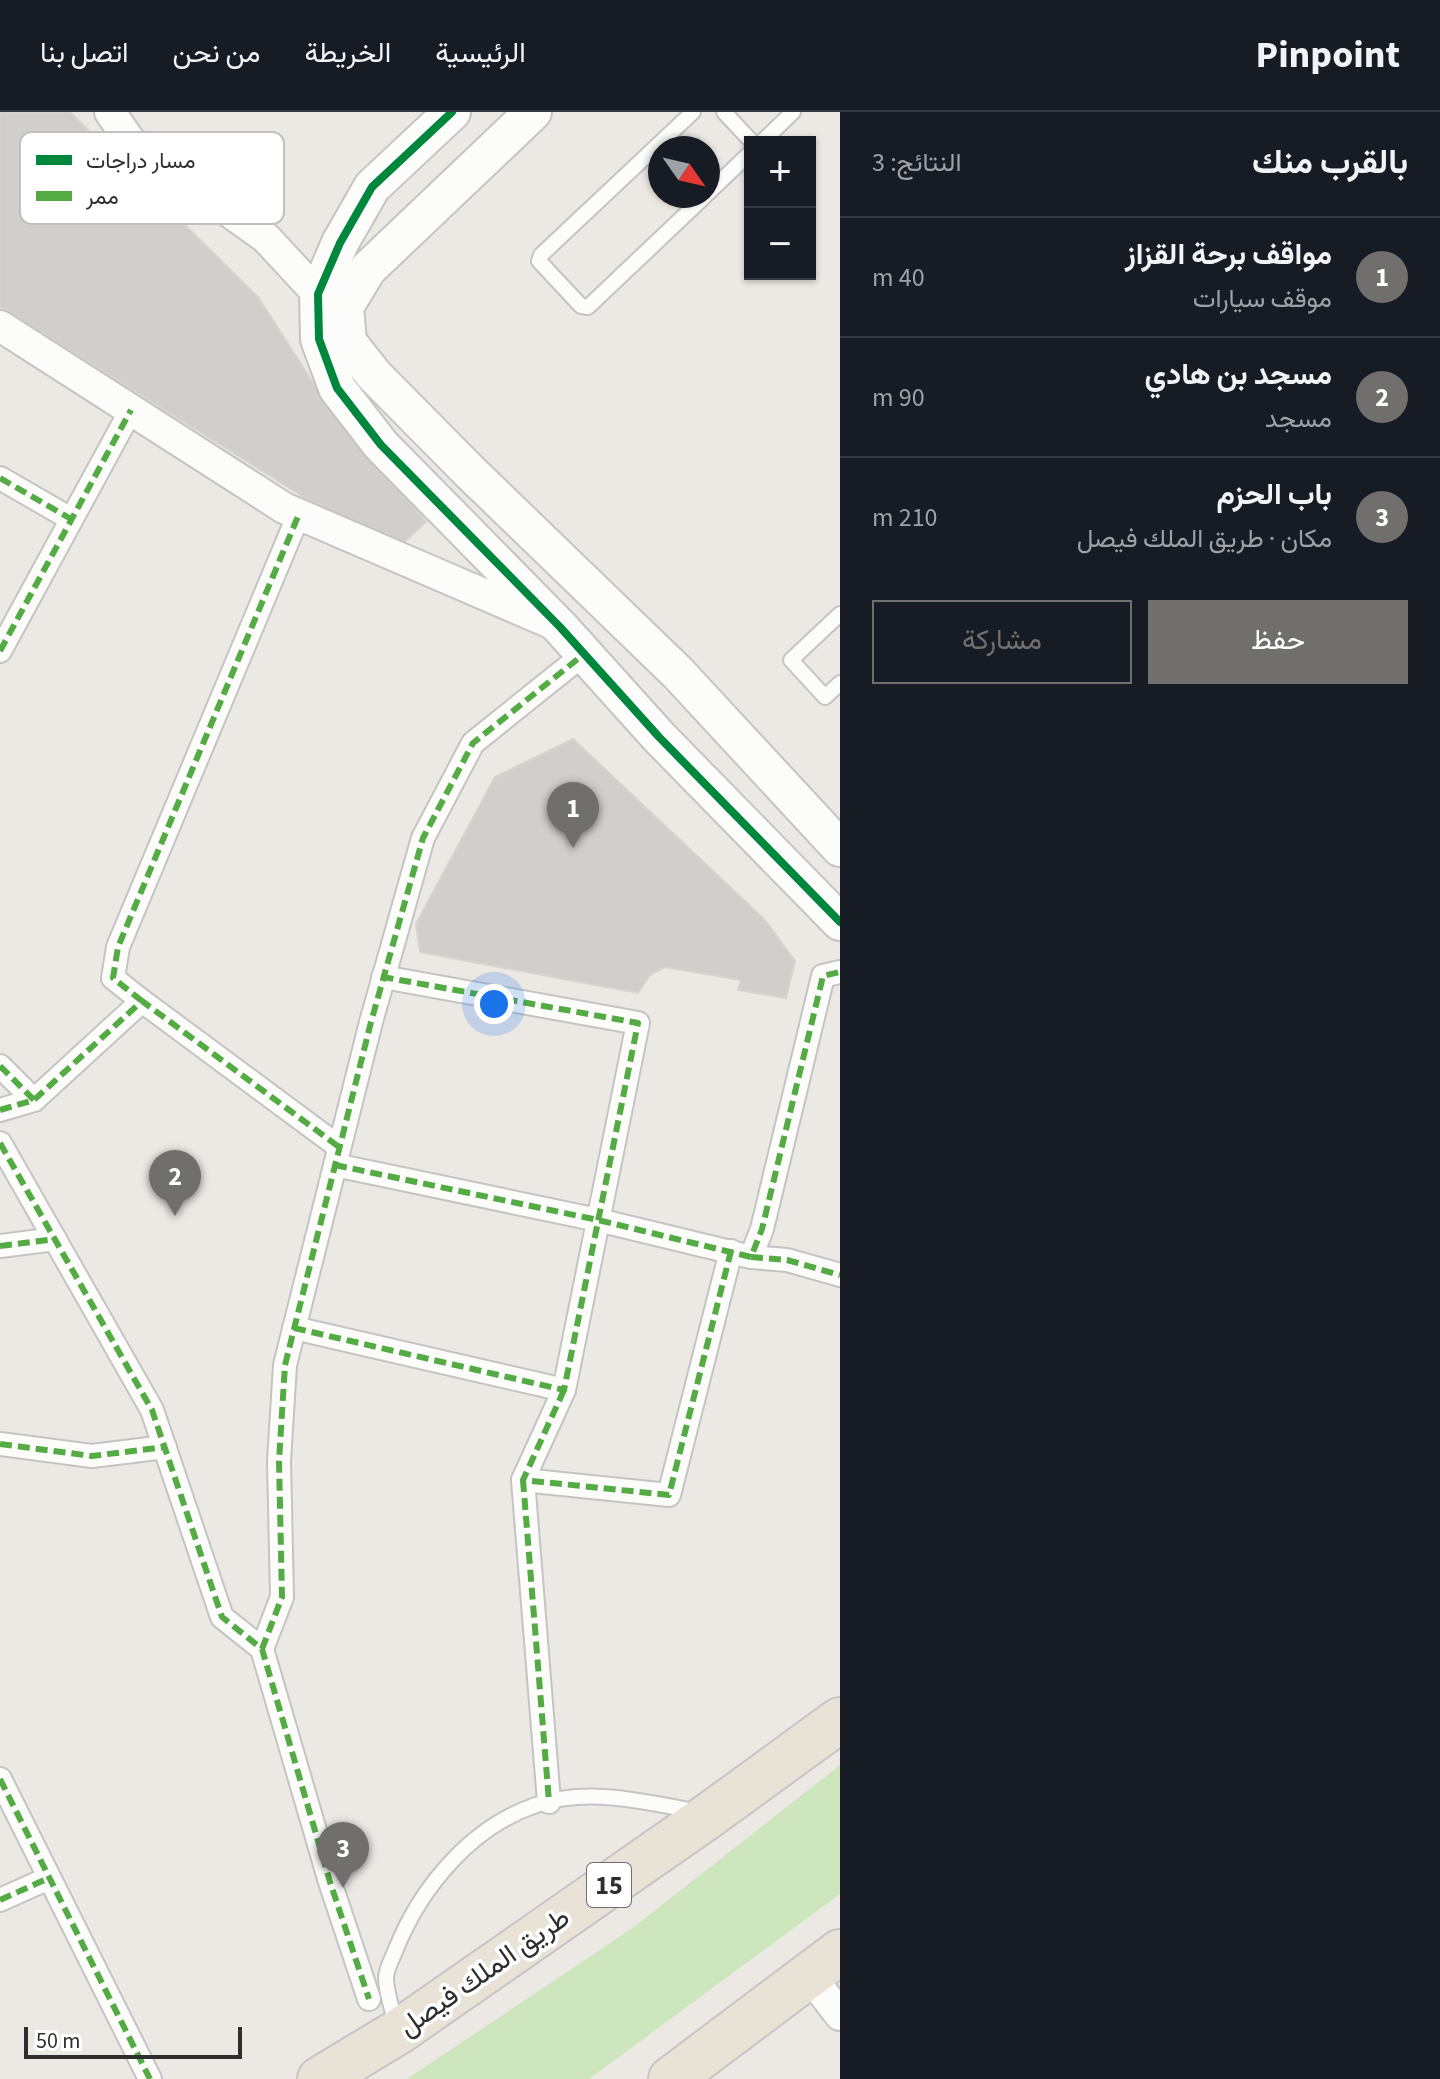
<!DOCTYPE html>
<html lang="ar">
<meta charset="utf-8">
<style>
body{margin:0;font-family:"Source Sans 3",Vazirmatn,sans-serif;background:#242831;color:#f1f3f6;direction:rtl}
.controls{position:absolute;right:24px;top:24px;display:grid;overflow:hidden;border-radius:0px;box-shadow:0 2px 6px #0004}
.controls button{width:72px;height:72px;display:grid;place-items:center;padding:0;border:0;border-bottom:2px solid #363941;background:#171b24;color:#f1f3f6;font:40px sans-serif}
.compass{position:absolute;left:648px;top:24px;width:72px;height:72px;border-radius:50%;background:#171b24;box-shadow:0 2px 6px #0004;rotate:124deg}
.scale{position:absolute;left:24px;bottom:20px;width:218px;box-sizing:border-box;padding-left:8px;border:4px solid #2e2e2e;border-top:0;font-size:22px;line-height:28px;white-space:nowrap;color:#2e2e2e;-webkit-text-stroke:6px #fff;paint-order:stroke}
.you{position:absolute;left:494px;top:892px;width:28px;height:28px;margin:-20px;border:6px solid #fff;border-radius:50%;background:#1a73e8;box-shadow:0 0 0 12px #1a73e833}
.badge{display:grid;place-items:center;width:52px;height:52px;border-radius:50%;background:#706f6e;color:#fff;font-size:26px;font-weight:700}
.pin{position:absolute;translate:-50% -66px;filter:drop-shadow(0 2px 4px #0008)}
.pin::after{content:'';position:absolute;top:42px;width:28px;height:24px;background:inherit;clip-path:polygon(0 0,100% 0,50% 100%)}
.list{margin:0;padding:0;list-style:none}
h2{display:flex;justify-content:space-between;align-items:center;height:104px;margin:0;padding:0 32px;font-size:34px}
h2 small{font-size:26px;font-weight:400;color:#9ea1a6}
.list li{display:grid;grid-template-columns:52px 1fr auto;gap:24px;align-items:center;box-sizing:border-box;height:120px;padding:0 32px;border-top:2px solid #363941}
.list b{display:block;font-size:30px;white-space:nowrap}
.list p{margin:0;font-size:26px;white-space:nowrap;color:#9ea1a6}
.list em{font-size:26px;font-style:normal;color:#9ea1a6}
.actions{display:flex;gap:16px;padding:24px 32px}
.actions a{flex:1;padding:18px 0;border:2px solid #706f6e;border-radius:0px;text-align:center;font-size:28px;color:#706f6e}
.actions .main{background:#706f6e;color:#fff}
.map{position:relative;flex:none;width:840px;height:1967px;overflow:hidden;direction:ltr}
header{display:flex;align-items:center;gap:48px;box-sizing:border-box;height:112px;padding:0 40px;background:#171b24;border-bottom:2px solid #363941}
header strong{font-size:38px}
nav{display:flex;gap:44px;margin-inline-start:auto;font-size:28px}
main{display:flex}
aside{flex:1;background:#171b24}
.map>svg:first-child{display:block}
.green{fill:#cee6be}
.building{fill:#d1cecb;stroke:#d7d4d0;stroke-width:2}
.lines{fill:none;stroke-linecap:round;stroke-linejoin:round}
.service-casing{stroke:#c5c4c5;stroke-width:18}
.pedestrian-casing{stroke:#c5c4c5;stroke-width:26}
.minor-casing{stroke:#c5c4c5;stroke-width:34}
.tertiary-casing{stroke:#c5c4c5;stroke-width:40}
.trunk-casing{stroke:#c6c5c4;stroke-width:48}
.service{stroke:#fcfcfb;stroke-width:14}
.pedestrian{stroke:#fcfcfb;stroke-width:22}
.minor{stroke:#fcfcfb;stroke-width:30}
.tertiary{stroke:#fcfcfb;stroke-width:36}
.trunk{stroke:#e9e2d6;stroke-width:44}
.quiet{stroke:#54ab44;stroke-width:6;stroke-dasharray:12 6;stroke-linecap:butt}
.cycleway-casing{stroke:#fff;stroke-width:13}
.cycleway{stroke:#00873e;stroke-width:8}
.labels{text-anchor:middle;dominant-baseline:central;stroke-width:7;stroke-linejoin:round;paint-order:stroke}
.shield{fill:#fff;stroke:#6d6d6d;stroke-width:2}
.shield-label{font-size:26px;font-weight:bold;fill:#2e2e2e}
.street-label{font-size:28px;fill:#2e2e2e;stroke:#fff}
.key{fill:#fff;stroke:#c0c0c0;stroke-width:2}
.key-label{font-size:22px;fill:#2e2e2e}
</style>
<header>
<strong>Pinpoint</strong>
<nav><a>الرئيسية</a><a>الخريطة</a><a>من نحن</a><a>اتصل بنا</a></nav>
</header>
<main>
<aside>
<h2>بالقرب منك<small>النتائج: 3</small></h2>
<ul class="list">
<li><span class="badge">1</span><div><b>مواقف برحة القزاز</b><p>موقف سيارات</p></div><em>40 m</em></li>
<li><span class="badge">2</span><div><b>مسجد بن هادي</b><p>مسجد</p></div><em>90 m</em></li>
<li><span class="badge">3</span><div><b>باب الحزم</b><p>مكان · طريق الملك فيصل</p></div><em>210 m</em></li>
</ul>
<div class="actions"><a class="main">حفظ</a><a>مشاركة</a></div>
</aside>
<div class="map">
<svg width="840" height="1967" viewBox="0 0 840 1967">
<rect width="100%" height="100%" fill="#ece8e4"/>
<!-- green -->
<polygon class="green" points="840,1653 840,1782 589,1967 407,1967 635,1814"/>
<!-- building -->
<g class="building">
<polygon points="0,0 70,0 258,185 320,282 426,410 404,430 315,392 0,195"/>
<polygon points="573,627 764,807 795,849 786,886 738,878 741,868 665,855 650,863 638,881 420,840 416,812 495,665"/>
</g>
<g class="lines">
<defs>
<g id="service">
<polyline points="693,0 541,143 539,149 581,194 588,195 705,84"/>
<polyline points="724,0 752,30"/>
<polyline points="762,30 793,0"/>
<polyline points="708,81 750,41"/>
<polyline points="840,502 791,548 825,585 840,571"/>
<path d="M396,1913C393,1899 386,1881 386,1866C386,1857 393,1845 396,1837C421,1775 471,1715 536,1693C589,1675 646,1690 699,1700"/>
</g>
<g id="pedestrian">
<polyline points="0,366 71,407"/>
<polyline points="0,539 131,298"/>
<polyline points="142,889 113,866 118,835 299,402"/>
<polyline points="0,954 34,988"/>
<polyline points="0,998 34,988 142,889 339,1035"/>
<polyline points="0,1031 152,1298 222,1505 262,1537 330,1770 369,1887"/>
<polyline points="335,1053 598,1108 751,1145 762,1117 823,864 840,860"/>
<polyline points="0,1134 55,1127"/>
<polyline points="751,1145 787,1148 840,1163"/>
<polyline points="294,1216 564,1278 638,911 383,865"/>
<polyline points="564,1278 523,1368 669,1383 731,1139"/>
<polyline points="0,1332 92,1344 165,1335"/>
<polyline points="523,1368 549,1690"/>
<polyline points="262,1537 282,1485 279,1349 285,1253 371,910 423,726 473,631 584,542"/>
<polyline points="0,1667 150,1967"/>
<polyline points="0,1788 49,1766"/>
</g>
<g id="minor">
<polyline points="110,0 130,29 266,126 318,182"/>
<polyline points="0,214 284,396 553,512"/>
<polyline points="810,1864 840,1903"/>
</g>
<g id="tertiary">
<polyline points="452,0 372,75 340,131 318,182 319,227 337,276 381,333 560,515 659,625 840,810"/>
<polyline points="533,0 368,157 345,195 348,230 374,263 470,360 678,561 840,736"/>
</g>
<g id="trunk">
<polyline points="320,1967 398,1920 711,1702 840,1608"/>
<polyline points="671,1967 840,1840"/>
</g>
</defs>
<!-- service casing -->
<use href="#service" class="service-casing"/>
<!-- pedestrian casing -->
<use href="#pedestrian" class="pedestrian-casing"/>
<!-- minor casing -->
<use href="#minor" class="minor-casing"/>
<!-- tertiary casing -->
<use href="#tertiary" class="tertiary-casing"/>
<!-- trunk casing -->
<use href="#trunk" class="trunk-casing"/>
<!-- service -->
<use href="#service" class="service"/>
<!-- pedestrian -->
<use href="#pedestrian" class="pedestrian"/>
<!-- minor -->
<use href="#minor" class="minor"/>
<!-- tertiary -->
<use href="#tertiary" class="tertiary"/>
<!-- trunk -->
<use href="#trunk" class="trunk"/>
<!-- quiet -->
<g class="quiet">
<polyline points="0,366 71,407"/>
<polyline points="0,539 131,298"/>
<polyline points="142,889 113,866 118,835 299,402"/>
<polyline points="0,954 34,988"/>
<polyline points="0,998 34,988 142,889 339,1035"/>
<polyline points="0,1031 152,1298 222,1505 262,1537 330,1770 369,1887"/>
<polyline points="335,1053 598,1108 751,1145 762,1117 823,864 840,860"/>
<polyline points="0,1134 55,1127"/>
<polyline points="751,1145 787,1148 840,1163"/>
<polyline points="294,1216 564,1278 638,911 383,865"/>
<polyline points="564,1278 523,1368 669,1383 731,1139"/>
<polyline points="0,1332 92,1344 165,1335"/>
<polyline points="523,1368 549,1690"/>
<polyline points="262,1537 282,1485 279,1349 285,1253 371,910 423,726 473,631 584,542"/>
<polyline points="0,1667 150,1967"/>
<polyline points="0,1788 49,1766"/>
</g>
<defs>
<polyline id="cycleway" points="452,0 372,75 340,131 318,182 319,227 337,276 381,333 560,515 659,625 840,810"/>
</defs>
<!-- cycleway casing -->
<use href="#cycleway" class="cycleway-casing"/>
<!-- cycleway -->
<use href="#cycleway" class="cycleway"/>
</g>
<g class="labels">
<!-- shield labels -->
<rect class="shield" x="587" y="1751" width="44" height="44" rx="6"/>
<g class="shield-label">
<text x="609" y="1773">15</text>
</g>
<!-- street labels -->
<g class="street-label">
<text transform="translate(484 1860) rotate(-35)">طريق الملك فيصل</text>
</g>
</g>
<!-- legend -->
<rect x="20" y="20" width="264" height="92" rx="12" class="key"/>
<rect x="36" y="43" width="36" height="10" fill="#00873e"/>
<rect x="36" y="79" width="36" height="10" fill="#54ab44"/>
<g class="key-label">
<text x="86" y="56">مسار دراجات</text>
<text x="86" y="92">ممر</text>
</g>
</svg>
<div class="controls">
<button>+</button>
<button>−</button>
</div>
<svg class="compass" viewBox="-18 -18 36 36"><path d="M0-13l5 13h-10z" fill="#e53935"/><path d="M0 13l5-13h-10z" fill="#9ea1a6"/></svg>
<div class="scale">50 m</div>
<div class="you"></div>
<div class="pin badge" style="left:573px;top:736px">1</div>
<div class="pin badge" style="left:175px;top:1104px">2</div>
<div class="pin badge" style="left:343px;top:1776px">3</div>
</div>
</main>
